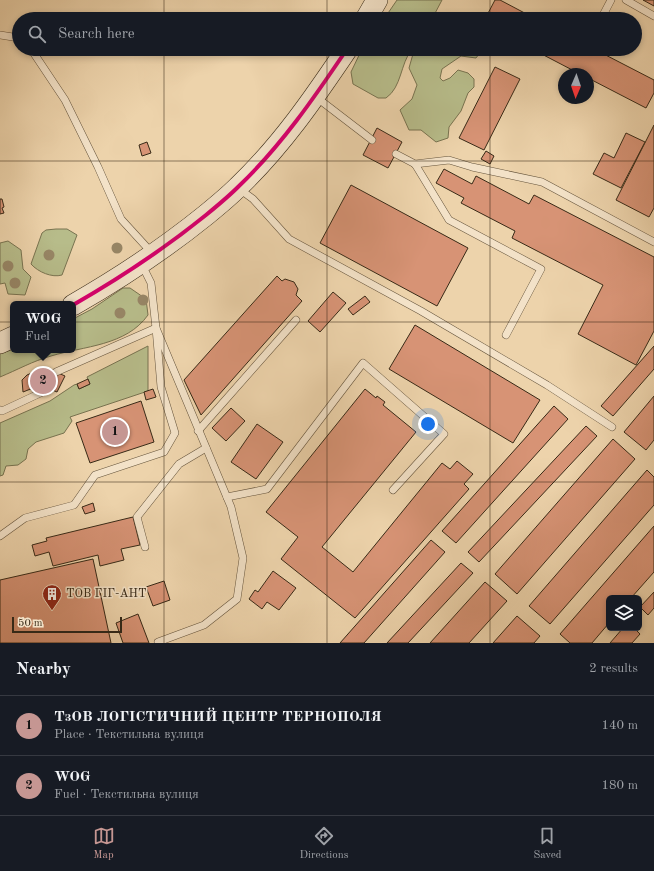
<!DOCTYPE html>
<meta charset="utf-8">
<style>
body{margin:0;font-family:"Old Standard TT",serif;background:#242831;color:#f1f3f6}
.controls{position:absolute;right:12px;bottom:12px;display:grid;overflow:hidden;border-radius:6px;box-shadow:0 2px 6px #0003}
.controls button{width:36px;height:36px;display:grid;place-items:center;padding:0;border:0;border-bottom:1px solid #363941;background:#171b24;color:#f1f3f6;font:20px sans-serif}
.compass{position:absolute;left:558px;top:68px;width:36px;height:36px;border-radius:50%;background:#171b24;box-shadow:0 2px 6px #0003;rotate:182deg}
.scale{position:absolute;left:12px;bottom:10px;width:110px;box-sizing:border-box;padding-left:4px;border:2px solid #382a17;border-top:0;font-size:11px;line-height:14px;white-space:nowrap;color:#382a17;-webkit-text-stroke:3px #f3e2c8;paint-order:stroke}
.you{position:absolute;left:428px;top:424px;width:14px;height:14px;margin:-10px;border:3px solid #fff;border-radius:50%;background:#1a73e8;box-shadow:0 0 0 6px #1a73e833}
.badge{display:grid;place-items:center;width:26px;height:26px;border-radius:50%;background:#c59692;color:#111;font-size:13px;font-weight:700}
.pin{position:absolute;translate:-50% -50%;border:2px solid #fff;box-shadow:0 1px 4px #0006}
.popup{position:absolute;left:10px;top:301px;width:66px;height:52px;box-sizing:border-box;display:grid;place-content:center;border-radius:6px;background:#171b24;filter:drop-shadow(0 1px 3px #0005);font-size:13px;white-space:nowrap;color:#9ea1a6}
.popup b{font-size:15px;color:#f1f3f6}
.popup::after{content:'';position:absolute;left:50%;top:100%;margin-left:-8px;border:8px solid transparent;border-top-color:#171b24}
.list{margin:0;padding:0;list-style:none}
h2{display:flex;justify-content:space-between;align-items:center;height:52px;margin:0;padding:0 16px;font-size:17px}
h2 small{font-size:13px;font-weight:400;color:#9ea1a6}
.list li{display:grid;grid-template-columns:26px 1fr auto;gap:12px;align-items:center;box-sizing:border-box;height:60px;padding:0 16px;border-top:1px solid #363941}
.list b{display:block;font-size:15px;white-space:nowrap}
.list p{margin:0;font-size:13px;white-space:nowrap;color:#9ea1a6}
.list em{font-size:13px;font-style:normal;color:#9ea1a6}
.icon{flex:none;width:22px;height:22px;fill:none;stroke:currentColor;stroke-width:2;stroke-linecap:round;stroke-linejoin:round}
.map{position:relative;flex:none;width:654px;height:643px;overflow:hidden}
.search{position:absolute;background:#171b24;box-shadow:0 2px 6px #0003;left:12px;right:12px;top:12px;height:44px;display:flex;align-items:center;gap:10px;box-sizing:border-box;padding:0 14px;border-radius:22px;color:#9ea1a6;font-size:15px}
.sheet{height:172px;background:#171b24}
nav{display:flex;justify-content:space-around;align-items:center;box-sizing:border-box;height:56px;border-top:1px solid #363941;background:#171b24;font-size:11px;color:#9ea1a6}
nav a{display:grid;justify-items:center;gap:2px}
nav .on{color:#c59692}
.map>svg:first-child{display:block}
.green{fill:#b7bc8a;stroke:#787350}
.building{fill:#d79375;stroke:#382a17}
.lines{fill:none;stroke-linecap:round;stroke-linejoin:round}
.lane-casing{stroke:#65543c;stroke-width:8}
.secondary-casing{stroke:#382a17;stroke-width:22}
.lane{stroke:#f3e2c8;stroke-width:7}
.secondary{stroke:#f3e2c8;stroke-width:21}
.cycleway-casing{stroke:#f3e2c8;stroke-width:6}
.cycleway{stroke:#d6006c;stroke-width:4}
.tree{fill:#978666}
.grid{fill:none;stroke:#382a17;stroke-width:1;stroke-opacity:0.55}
.labels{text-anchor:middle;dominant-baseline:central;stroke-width:3;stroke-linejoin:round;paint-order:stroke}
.poi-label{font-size:12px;fill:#382a17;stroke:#f3e2c8;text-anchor:start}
</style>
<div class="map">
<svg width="654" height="643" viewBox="0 0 654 643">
<rect width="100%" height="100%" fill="#edd3ab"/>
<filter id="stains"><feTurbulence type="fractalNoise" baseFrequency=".005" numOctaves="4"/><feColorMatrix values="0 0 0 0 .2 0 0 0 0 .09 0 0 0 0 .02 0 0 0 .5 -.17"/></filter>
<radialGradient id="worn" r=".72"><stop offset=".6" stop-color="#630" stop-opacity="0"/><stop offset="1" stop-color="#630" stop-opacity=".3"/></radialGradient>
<!-- green -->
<g class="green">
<polygon points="397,0 442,0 432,19 384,19"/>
<path d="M362,49H412C400,64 402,87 386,98H378L353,84L351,72Z"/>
<polygon points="420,49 483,49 476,58 461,56 442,69 440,78 443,81 450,78 458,70 468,73 474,79 474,87 468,93 461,111 449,127 448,138 436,142 421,130 409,130 400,110 412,99 417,85 409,68 413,54"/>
<path d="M56,229H67L77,235L62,275C52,278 38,272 31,264L42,233L46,230Z"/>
<polygon points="8,241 21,250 23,269 31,277 25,295 8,294 5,283 0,284 0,243"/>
<path d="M123,288H130L146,299L148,315C126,346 84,346 51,356C33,361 17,370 0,377V354L13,349L73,350V319L92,309Z"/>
<polygon points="148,346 148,391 70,417 72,421 64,433 36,442 28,449 26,459 18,465 6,466 3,475 0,476 0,423 50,401 74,385 77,384 79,389 90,384 87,377"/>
</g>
<!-- building -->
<g class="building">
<polygon points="495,0 500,0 536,19 485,19"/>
<polygon points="643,0 654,0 654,6"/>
<polygon points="532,49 594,49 654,80 654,93 646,108 588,78 588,74 580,74"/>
<polygon points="495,67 520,79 484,150 459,138"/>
<polygon points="654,125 654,208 649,217 616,200"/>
<polygon points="377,128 402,142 388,168 363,155"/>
<polygon points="626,133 645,142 621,188 593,174 604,153 614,158"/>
<polygon points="147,142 151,153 142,156 139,145"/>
<polygon points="486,151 494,156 490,164 481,159"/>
<polygon points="444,169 472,184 476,176 529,204 534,195 654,257 654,331 636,365 578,334 603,285 512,238 515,231 461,203 464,198 436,183"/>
<polygon points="351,185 468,248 437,306 320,243"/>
<polygon points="0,199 2,199 4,207 2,208 4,213 0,214"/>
<polygon points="277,276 282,281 285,279 294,282 298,289 296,295 302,301 201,415 184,380"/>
<polygon points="333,292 346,303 320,332 308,321"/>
<polygon points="365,296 370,302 353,315 348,309"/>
<polygon points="415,325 540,400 513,443 389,369"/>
<polygon points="654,346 654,369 613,416 601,406"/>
<polygon points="47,368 65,376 57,392 36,383 33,388 23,392 22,380 27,375 39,370 45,373"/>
<polygon points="88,379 90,384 79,389 77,384"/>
<polygon points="153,389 156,397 146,400 144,392"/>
<polygon points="365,389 376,398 377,396 385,402 383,405 416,432 322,547 353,572 442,463 450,469 457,461 473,474 464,484 469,489 355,618 281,559 298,537 266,512"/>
<polygon points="654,396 654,440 646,450 624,432"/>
<polygon points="141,401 154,442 90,463 76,423"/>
<polygon points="554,406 568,419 456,543 442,531"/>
<polygon points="231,408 245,421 226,441 212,428"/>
<polygon points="257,424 283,442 256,479 231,462"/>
<polygon points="586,426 597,436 479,562 468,552"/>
<polygon points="613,439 635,459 517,594 495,574"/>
<polygon points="647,470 654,477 654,505 550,624 529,606"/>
<polygon points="93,503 95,511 85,514 82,507"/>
<polygon points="133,517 140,545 121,549 124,560 100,566 98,555 53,566 49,552 35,556 32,545 47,541 46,538"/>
<polygon points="654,526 654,572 631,598 609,598 609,623 592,643 570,643 560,634"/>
<polygon points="431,540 445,552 364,643 340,643"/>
<polygon points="93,559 111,643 0,643 0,580"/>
<polygon points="461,563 473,573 408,643 387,643"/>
<polygon points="273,571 296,588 279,610 267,602 262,609 249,599 255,590 258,592"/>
<polygon points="164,581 170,600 153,606 146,587"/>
<polygon points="485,582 507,601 469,643 430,643"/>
<polygon points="654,592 654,608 648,615 640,607"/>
<polygon points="138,614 149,643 123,643 116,623"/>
<polygon points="517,616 540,636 534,643 493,643"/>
<polygon points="623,628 634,628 640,634 632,643 610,643"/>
</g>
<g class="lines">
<defs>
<g id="lane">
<polyline points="626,0 654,16"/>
<polyline points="601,19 611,0"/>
<polyline points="0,35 19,38"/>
<polyline points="31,49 65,100 98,167 121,219 153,254"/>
<polyline points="316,97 372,140"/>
<polyline points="396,154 415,164 449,220 541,269 506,335"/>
<polyline points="415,164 449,160 472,167 542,182 654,242"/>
<polyline points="238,188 253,199 289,239 421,311 547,385 612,427"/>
<polyline points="142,265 151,283 156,328 231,507 243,558 237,599 204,625 158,642"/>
<polyline points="0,410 2,411 49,389"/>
<polyline points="198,431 296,320"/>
<polyline points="227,497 267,489 363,363 444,434 393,490"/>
<polyline points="0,536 25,518 74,505 95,475 164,452 175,433 161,387 156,328 56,372"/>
<polyline points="145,547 137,517 179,464 206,448"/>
</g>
<g id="secondary">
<polyline points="366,19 377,0"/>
<path d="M73,305C120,278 164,249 206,215C217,206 228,197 238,187C281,146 314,98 347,49"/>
<polyline points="0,343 13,337"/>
</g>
</defs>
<!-- lane casing -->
<use href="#lane" class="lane-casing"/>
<!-- secondary casing -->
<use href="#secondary" class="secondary-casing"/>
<!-- lane -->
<use href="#lane" class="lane"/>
<!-- secondary -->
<use href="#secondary" class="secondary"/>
<defs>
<path id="cycleway" d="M73,305C120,278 164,249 206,215C217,206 228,197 238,187C281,146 314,98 347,49"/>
</defs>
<!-- cycleway casing -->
<use href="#cycleway" class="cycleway-casing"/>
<!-- cycleway -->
<use href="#cycleway" class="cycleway"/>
</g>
<!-- trees -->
<g class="tree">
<circle cx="117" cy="248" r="5.5"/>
<circle cx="49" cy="255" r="5.5"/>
<circle cx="8" cy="266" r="5.5"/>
<circle cx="15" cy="283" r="5.5"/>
<circle cx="143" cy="300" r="5.5"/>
<circle cx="120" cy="313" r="5.5"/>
</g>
<!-- grid -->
<path class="grid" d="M164,0V19M327,0V19M490,0V19M164,49V643M327,49V643M490,49V643M0,161H654M0,322H654M0,482H654"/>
<!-- icons -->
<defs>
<symbol id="building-pin" viewBox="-11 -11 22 30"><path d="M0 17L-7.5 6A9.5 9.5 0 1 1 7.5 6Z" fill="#8f2418" stroke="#f3e2c8"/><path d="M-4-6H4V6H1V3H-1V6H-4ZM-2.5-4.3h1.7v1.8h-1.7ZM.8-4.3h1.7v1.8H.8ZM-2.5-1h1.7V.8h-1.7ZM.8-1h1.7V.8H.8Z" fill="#fff"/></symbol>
</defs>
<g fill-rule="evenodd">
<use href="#building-pin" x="41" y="583" width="22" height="30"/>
</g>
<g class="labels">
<!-- poi labels -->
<g class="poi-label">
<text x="66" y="594">ТОВ ГІГ-АНТ</text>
</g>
</g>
<rect width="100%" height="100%" filter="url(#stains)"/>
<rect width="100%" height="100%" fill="url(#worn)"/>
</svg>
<div class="controls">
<button><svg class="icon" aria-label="layers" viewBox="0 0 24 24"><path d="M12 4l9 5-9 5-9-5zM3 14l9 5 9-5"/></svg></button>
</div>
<svg class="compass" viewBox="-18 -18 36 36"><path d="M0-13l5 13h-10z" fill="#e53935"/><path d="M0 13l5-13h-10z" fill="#9ea1a6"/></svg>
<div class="scale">50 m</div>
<div class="you"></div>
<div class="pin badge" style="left:115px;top:432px">1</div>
<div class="pin badge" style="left:43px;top:381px">2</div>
<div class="popup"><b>WOG</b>Fuel</div>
<div class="search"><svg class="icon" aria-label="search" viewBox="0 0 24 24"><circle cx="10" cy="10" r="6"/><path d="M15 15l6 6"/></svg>Search here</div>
</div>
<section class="sheet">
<h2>Nearby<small>2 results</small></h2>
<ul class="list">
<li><span class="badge">1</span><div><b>ТзОВ ЛОГІСТИЧНИЙ ЦЕНТР ТЕРНОПОЛЯ</b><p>Place · Текстильна вулиця</p></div><em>140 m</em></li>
<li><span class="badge">2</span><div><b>WOG</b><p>Fuel · Текстильна вулиця</p></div><em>180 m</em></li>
</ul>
</section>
<nav>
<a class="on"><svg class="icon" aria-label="map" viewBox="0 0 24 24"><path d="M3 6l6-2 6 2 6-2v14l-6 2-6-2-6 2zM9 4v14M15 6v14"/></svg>Map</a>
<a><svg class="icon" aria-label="directions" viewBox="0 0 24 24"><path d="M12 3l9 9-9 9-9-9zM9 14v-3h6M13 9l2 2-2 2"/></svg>Directions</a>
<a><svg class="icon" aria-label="saved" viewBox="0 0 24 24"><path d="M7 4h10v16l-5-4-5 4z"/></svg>Saved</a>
</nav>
